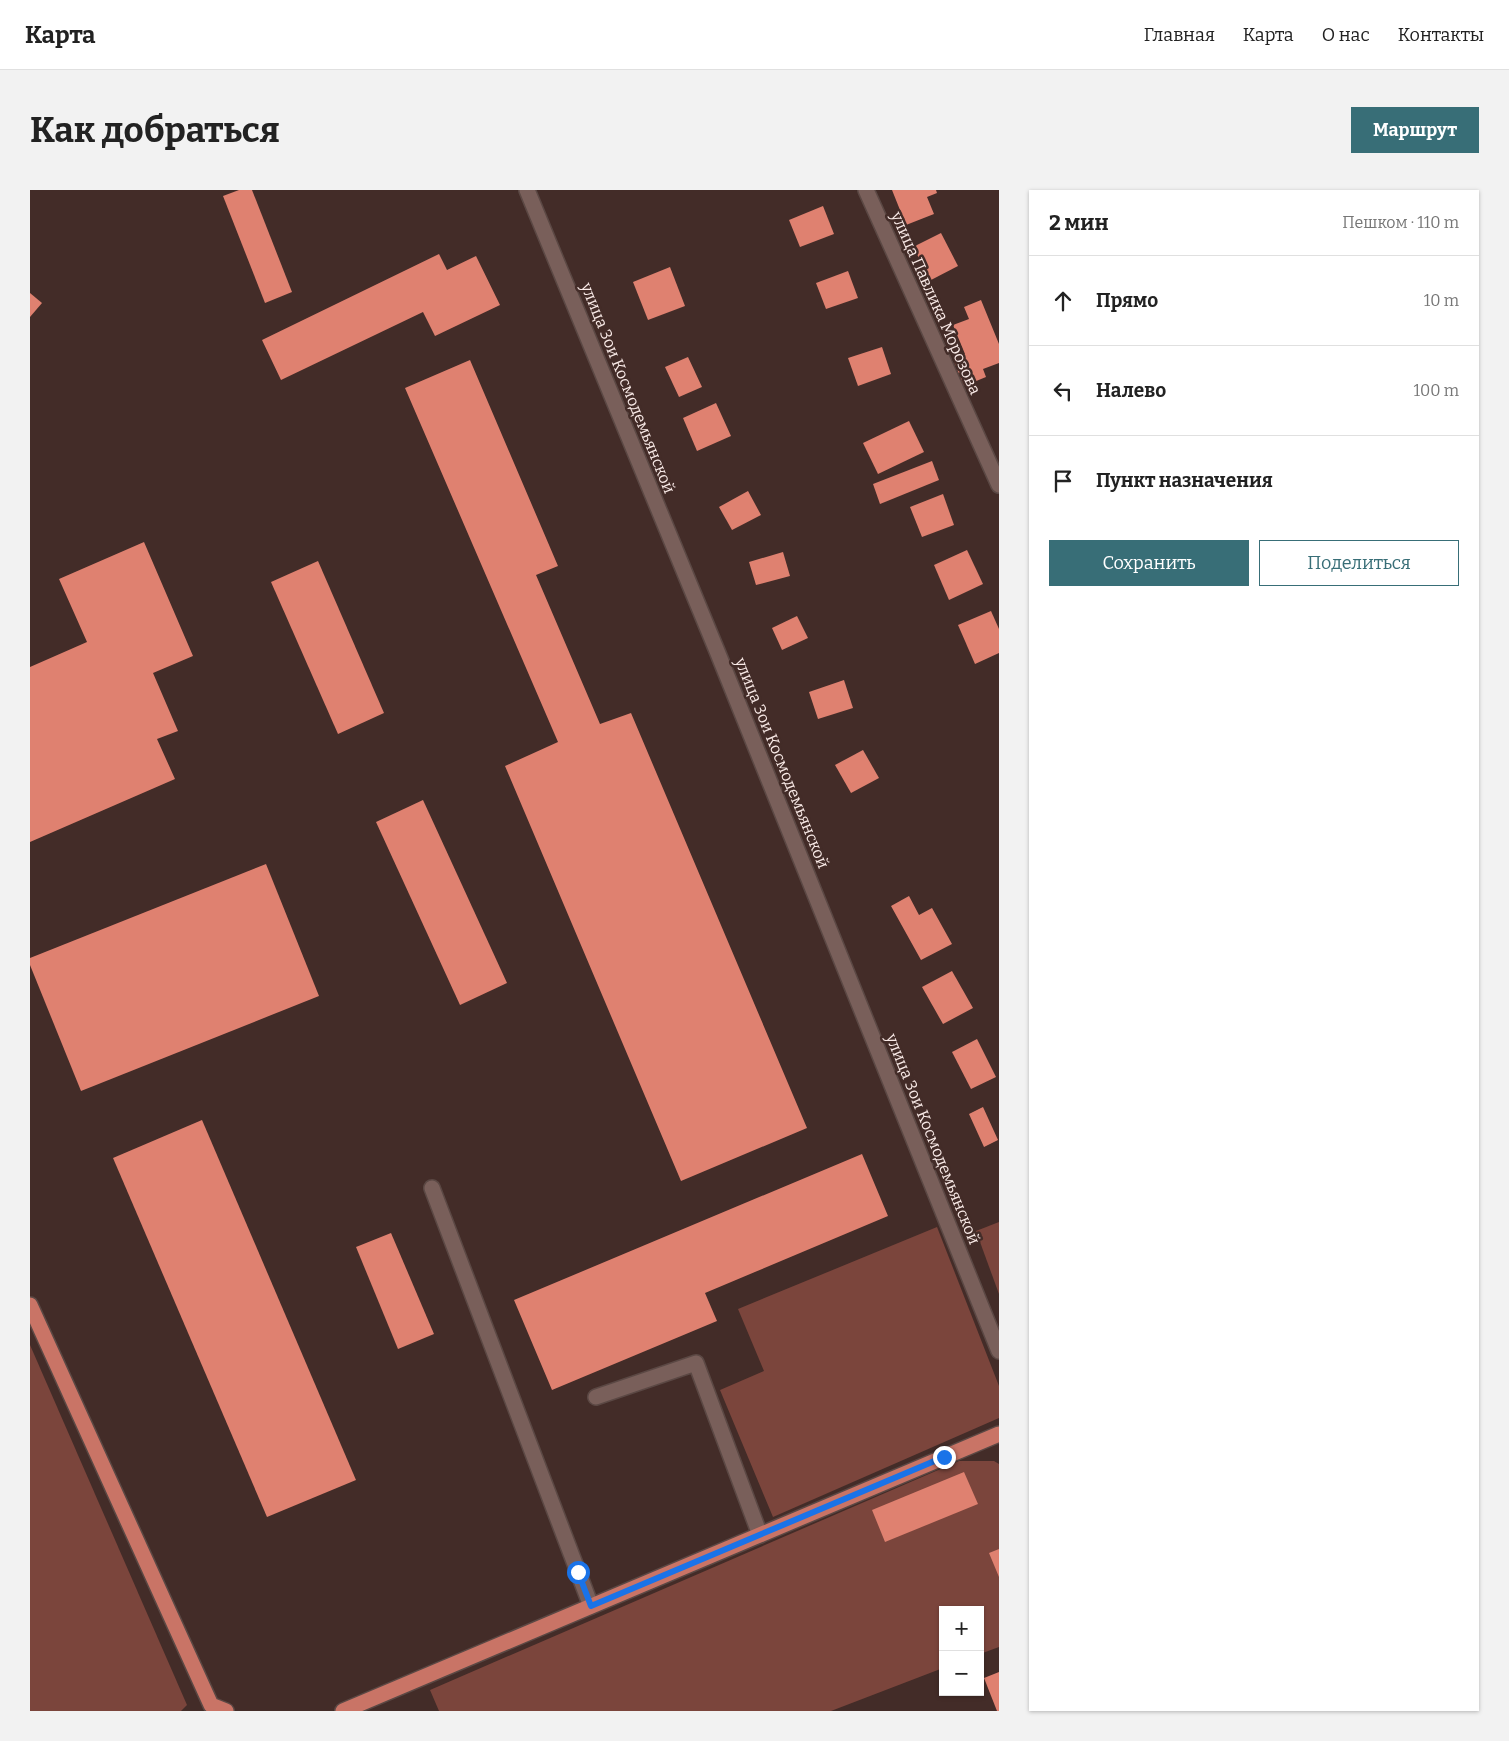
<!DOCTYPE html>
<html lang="ru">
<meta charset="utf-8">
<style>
body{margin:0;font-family:Bitter,serif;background:#f2f2f2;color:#222}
.controls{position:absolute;right:15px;bottom:15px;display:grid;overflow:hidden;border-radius:0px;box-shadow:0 1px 4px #0004}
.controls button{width:45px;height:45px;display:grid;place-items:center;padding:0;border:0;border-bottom:1px solid #e0e0e0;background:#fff;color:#222;font:25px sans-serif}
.stop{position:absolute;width:15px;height:15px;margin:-11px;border:4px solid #1a73e8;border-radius:50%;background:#fff}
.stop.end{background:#1a73e8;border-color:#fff;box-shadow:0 1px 5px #0008}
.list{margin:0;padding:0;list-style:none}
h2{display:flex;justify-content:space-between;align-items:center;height:65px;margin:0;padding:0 20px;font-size:21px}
h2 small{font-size:16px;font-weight:400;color:#767676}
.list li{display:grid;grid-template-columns:32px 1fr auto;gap:15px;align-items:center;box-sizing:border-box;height:90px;padding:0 20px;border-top:1px solid #e0e0e0}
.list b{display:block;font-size:19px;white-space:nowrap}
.list em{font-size:16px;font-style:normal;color:#767676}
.actions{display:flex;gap:10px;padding:15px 20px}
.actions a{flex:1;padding:11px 0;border:1px solid #386e77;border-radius:0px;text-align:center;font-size:18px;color:#386e77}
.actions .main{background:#386e77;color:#fff}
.icon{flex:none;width:28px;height:28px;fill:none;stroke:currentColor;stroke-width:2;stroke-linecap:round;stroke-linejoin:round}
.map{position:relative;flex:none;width:969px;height:1521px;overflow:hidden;border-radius:0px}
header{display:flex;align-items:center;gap:30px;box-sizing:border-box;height:70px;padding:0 25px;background:#fff;border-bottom:1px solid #e0e0e0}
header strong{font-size:24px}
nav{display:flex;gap:28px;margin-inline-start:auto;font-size:18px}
.intro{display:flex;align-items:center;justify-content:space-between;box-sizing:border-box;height:120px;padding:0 30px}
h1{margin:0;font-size:35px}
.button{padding:12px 22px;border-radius:0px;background:#386e77;color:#fff;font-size:18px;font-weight:700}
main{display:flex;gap:30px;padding:0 30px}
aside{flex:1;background:#fff;border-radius:0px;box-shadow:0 1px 4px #0004}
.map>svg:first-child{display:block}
.green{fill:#7b453c}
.building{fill:#df8170}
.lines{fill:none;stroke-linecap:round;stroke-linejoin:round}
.minor-casing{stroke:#5b4844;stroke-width:18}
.major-casing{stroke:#5b4844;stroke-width:18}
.minor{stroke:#795f5a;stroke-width:15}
.major{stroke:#c97466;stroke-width:15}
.route{stroke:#1a73e8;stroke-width:6}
.labels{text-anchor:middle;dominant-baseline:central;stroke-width:5;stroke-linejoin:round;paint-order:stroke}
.street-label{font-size:16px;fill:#faebe8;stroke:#432c28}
</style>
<header>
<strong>Карта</strong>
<nav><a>Главная</a><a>Карта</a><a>О нас</a><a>Контакты</a></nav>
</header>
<div class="intro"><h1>Как добраться</h1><a class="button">Маршрут</a></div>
<main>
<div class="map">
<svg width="969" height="1521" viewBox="0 0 969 1521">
<rect width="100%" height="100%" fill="#432c28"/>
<!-- green -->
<g class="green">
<polygon points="969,1032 969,1104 946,1041"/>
<polygon points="907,1037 969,1196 969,1228 743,1327 690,1200 734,1181 708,1119"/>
<polygon points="0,1155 157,1515 151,1521 0,1521"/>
<polygon points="929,1271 964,1271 969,1274 969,1457 950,1464 950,1420 913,1420 913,1478 801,1521 409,1521 400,1500"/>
</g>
<!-- building -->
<g class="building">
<polygon points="209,0 222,0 262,102 235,113 193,6"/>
<polygon points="862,0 906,0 907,3 897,7 904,24 876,35"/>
<polygon points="793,16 804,44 770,57 759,30"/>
<polygon points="911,43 928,76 901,90 883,57"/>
<polygon points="409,64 417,80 446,66 470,115 405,146 393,122 251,190 232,150"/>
<polygon points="640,77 655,116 618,130 603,92"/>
<polygon points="818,81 828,108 796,119 786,93"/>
<polygon points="0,103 12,113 0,127"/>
<polygon points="951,110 969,154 969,173 953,179 956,187 934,196 923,169 935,164 923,135 939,129 934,117"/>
<polygon points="852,157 861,184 828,196 818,168"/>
<polygon points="658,167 672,197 649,207 635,177"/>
<polygon points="440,170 528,376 506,385 570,534 601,523 777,938 651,991 475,576 528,552 375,198"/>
<polygon points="686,213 701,246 667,261 653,228"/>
<polygon points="879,231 894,262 848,284 833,253"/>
<polygon points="902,271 909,290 850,314 843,294"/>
<polygon points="718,301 731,325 702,340 689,317"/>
<polygon points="913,304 924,335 892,347 880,317"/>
<polygon points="114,352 163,466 123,483 148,541 127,549 145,589 0,652 0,477 57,452 29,389"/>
<polygon points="937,360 953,394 919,410 904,375"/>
<polygon points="753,362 760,386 726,395 719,372"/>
<polygon points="288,371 354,523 308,544 241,392"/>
<polygon points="961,421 969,439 969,463 945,474 928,435"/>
<polygon points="767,426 778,448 752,460 742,438"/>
<polygon points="814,490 823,518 788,529 779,502"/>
<polygon points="833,560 849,588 821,603 805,575"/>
<polygon points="393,610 477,793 430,815 346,632"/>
<polygon points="236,674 289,806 51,901 0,775 0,768"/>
<polygon points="879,706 889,725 902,718 922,754 891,770 861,716"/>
<polygon points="922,781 943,818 913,834 892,797"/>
<polygon points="947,849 966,887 941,899 922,862"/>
<polygon points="953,917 968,950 954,957 939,924"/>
<polygon points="172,930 326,1290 237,1327 83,968"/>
<polygon points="832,964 858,1026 675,1103 687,1131 522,1200 484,1110"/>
<polygon points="361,1043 404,1144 368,1159 326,1057"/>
<polygon points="934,1282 948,1314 855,1352 842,1320"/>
<polygon points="969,1359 969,1387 959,1363"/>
<polygon points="969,1482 969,1521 967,1521 954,1488"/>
</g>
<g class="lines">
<defs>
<g id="minor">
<polyline points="497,0 687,461 969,1161"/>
<polyline points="836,0 969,295"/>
<polyline points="402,998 561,1416"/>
<polyline points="566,1207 666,1173 730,1345"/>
</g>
<g id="major">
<polyline points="0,1115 181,1515 196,1521"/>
<polyline points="313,1521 969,1244"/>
</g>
</defs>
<!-- minor casing -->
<use href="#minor" class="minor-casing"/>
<!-- major casing -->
<use href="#major" class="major-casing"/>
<!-- minor -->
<use href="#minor" class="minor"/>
<!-- major -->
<use href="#major" class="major"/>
</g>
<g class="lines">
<!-- route -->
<polyline class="route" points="548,1382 561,1416 914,1267"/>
</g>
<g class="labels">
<!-- street labels -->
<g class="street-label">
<text transform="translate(906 113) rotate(66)">улица Павлика Морозова</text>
<text transform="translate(598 198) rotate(68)">улица Зои Космодемьянской</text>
<text transform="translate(752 573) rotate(68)">улица Зои Космодемьянской</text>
<text transform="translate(903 949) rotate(68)">улица Зои Космодемьянской</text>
</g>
</g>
</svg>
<div class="controls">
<button>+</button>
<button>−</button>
</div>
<div class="stop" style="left:548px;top:1382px"></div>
<div class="stop end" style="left:914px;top:1267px"></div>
</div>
<aside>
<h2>2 мин<small>Пешком · 110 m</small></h2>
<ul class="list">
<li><svg class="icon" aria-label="ahead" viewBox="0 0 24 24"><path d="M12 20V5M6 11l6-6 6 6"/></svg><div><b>Прямо</b></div><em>10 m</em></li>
<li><svg class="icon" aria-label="left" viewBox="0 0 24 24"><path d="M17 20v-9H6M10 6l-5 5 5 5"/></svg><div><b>Налево</b></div><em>100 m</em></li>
<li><svg class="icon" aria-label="arrive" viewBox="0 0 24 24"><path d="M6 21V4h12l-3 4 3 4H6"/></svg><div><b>Пункт назначения</b></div></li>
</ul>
<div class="actions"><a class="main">Сохранить</a><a>Поделиться</a></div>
</aside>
</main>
